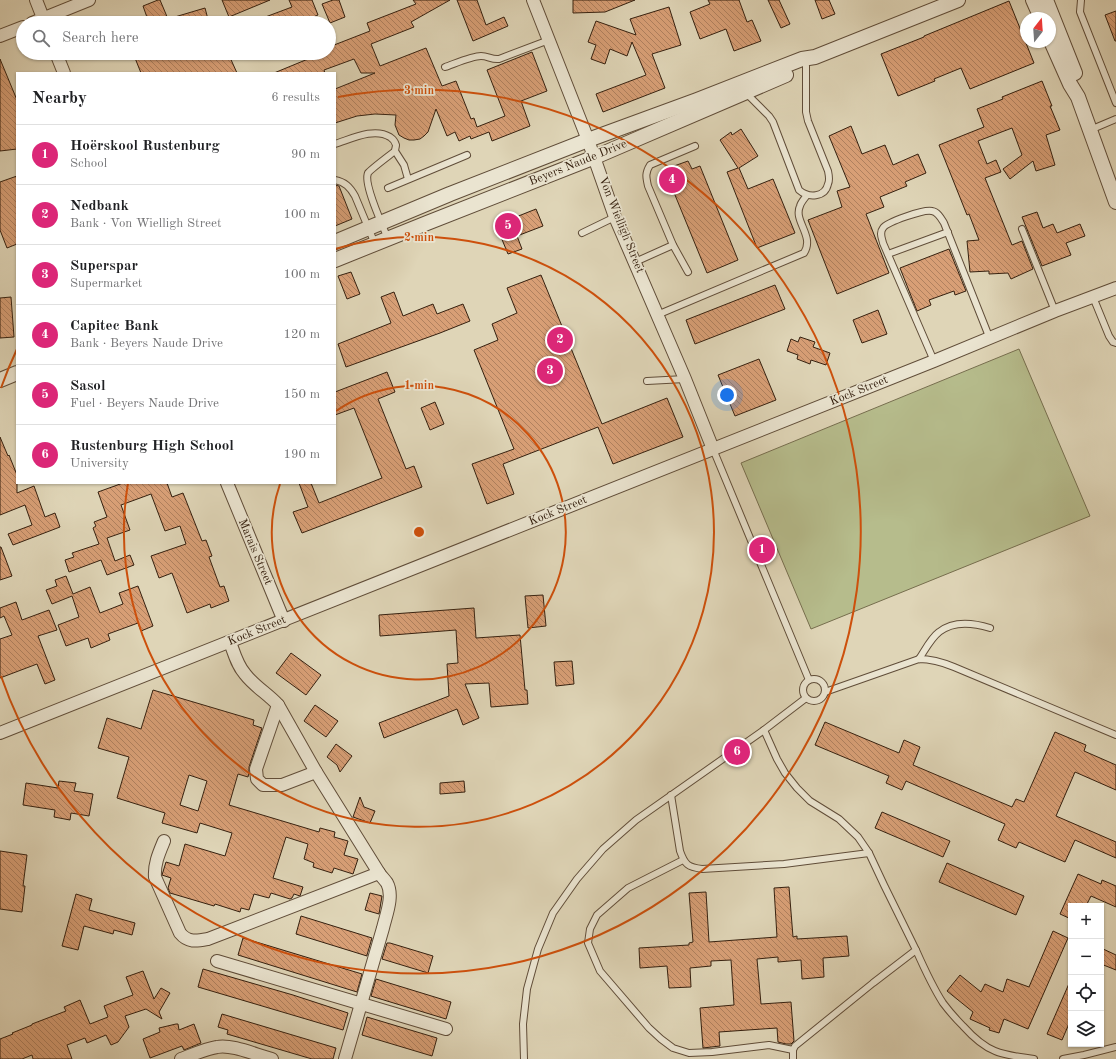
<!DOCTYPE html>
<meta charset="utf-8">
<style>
body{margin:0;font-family:"Old Standard TT",serif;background:#f2f2f2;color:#202124}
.controls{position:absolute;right:12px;bottom:12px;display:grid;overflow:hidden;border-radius:0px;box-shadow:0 1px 3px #0004}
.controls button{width:36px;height:36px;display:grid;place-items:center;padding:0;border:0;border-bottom:1px solid #e0e0e0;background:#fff;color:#202124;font:20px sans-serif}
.compass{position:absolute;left:1020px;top:12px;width:36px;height:36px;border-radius:50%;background:#fff;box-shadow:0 1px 3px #0004;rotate:17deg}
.you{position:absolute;left:727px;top:395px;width:14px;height:14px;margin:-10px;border:3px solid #fff;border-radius:50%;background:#1a73e8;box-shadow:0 0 0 6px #1a73e833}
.badge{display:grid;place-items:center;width:26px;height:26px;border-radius:50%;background:#db2777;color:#fff;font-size:13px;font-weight:700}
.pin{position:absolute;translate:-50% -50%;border:2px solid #fff;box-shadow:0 1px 4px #0006}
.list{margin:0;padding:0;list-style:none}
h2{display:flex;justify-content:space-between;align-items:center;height:52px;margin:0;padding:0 16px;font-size:17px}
h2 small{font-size:13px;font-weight:400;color:#757577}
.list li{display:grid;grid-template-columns:26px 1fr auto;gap:12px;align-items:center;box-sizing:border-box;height:60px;padding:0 16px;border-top:1px solid #e0e0e0}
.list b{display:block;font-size:15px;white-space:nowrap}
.list p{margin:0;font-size:13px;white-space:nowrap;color:#757577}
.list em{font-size:13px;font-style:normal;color:#757577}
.icon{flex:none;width:22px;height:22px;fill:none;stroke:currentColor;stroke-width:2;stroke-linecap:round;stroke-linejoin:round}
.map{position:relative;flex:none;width:1116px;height:1059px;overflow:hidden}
.search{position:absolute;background:#fff;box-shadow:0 1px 3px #0004;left:16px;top:16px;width:320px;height:44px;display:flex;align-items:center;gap:10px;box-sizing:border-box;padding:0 14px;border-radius:22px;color:#757577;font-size:15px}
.panel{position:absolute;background:#fff;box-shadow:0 1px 3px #0004;left:16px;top:72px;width:320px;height:412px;border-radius:0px}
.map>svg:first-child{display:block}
.park{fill:#b6bc8c;stroke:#766e4e}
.building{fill:url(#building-back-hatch);stroke:#35200f;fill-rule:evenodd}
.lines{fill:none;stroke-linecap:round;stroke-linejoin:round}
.service-casing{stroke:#604d39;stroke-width:8}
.minor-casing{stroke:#604d39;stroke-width:14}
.tertiary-casing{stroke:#604d39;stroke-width:16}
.service{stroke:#eae4d0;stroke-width:6}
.minor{stroke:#eae4d0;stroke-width:12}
.tertiary{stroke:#eae4d0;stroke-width:14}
.ring{fill:none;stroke:#cd500c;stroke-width:2}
.labels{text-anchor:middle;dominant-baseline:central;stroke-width:3.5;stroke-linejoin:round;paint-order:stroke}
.street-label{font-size:12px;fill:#35200f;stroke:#eae4d0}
.centre{fill:#cd500c;stroke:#eae4d0;stroke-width:2}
.ring-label{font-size:12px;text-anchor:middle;font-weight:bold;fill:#cd500c;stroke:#eae4d0;stroke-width:3.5;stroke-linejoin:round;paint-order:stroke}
</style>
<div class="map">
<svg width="1116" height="1059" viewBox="0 0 1116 1059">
<defs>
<pattern id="building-back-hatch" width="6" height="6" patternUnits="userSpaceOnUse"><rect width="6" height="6" fill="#d89f76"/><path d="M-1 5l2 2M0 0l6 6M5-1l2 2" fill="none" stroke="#b0815f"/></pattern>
</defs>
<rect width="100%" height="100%" fill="#dfd5b7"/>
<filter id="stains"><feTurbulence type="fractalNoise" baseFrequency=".005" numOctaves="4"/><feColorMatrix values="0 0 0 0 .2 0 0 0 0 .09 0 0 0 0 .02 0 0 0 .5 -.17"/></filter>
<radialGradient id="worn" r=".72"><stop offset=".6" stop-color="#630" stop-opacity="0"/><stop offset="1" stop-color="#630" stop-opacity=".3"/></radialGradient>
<!-- park -->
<polygon class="park" points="1019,349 1090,516 811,629 741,463"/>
<!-- building -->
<g class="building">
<polygon points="158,0 160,0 168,19 205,8 209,23 149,23 143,6"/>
<polygon points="222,0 270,0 229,17"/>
<polygon points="289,0 312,0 318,15 299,23 252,23 252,22 292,7"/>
<polygon points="333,0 339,0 345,17 330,23 322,4"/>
<polygon points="413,0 450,0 411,22 414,27 371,44 380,66 426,48 442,86 456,81 471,119 474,118 477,127 505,116 487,70 532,52 547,91 521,101 530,126 492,141 489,132 471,139 470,136 459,141 455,132 447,136 436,109 428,132 424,136 420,139 414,140 409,140 404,138 399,135 395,125 396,115 375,114 357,116 335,123 335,89 375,73 361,73 354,59 324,70 325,73 274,73 308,59 306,53 329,53 329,47 370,31 367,23 416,4"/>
<polygon points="457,0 477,0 486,25 504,17 508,26 473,41"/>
<polygon points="573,0 635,0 605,12 573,13"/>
<polygon points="708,0 739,0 747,22 752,20 761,41 734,51 726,29 700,39 690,12 710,4"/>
<polygon points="768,0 779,0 790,24 781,28"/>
<polygon points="815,0 829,0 835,14 822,19"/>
<polygon points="1009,1 1034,63 970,89 961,68 934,79 935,81 898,96 881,54 924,37 924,36"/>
<polygon points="669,7 681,45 652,54 665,88 603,112 596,94 646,75 632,42 627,56 610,49 605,64 591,59 596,45 588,42 596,21 636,35 630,19"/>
<polygon points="1116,11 1116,41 1115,41 1105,15"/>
<polygon points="133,53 168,53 169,58 180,53 228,53 237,73 141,73"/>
<polygon points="0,59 17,100 17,149 0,151"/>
<polygon points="1042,81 1052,106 1050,106 1060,130 1046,135 1055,165 1036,171 1033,161 1010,179 1003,169 1022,155 1012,128 978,141 987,164 996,160 1001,172 985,178 1012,245 1022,241 1033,269 1011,279 1008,273 989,274 989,271 970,272 967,241 979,240 969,214 967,215 939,145 984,127 977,109 1003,99 1002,97"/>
<polygon points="851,126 862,154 885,145 893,165 918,154 926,173 905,182 907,186 880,197 884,207 866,214 889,273 837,294 808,220 842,207 837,191 850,187 829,136"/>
<polygon points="741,129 758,156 739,168 748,189 773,179 795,233 757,248 727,172 738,168 720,140 731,132 732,135"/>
<polygon points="688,161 692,169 700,166 738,260 707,273 668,178 677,174 674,166"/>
<polygon points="17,176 17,244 7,248 0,230 0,182"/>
<polygon points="335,185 339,186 352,219 335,226"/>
<polygon points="536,209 543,226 517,236 522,249 508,254 496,225"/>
<polygon points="1037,212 1043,228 1053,224 1057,233 1080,224 1085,236 1066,243 1071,255 1042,266 1022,217"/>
<polygon points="949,249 966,291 955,295 954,291 929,300 931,305 917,311 900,268"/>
<polygon points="351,272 360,294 347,299 338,276"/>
<polygon points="541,275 602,424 667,398 683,437 613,464 598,427 503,464 514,494 487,504 472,464 514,449 474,350 498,340 492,324 517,313 507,288"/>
<polygon points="775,285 785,309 695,344 686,320"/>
<polygon points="394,292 403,316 433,304 437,314 463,304 470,321 440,333 346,367 338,344 391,323 381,297"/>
<polygon points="11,297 14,337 0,338 0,298"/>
<polygon points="878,310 887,334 862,343 853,320"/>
<polygon points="800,337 815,342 813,347 830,353 826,365 811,360 810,364 797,359 798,355 787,351 791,339 798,342"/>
<polygon points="759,359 776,400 735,416 718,375"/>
<polygon points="387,372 395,392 378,399 406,469 414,466 422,487 302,533 293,512 308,507 299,483 311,483 319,503 382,478 354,408 335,415 335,392"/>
<polygon points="435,402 444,424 430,430 421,408"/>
<polygon points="0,437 8,456 9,455 17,475 17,493 34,486 45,517 55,513 60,527 13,545 8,534 32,525 25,505 0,515"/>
<polygon points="123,483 167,483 172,497 183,493 202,541 206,540 212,556 209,557 220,587 224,586 229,601 211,608 210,604 187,613 172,573 159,578 151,556 186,544 180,526 165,531 151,494 121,505 130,530 107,538 115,561 130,555 134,565 107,575 101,560 69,572 65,560 74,557 72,553 99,544 93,528 96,526 94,522 107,517 98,492"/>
<polygon points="0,547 1,547 12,576 0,580"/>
<polygon points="66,576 73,594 90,587 100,613 123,604 119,593 138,586 153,626 141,631 138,623 108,634 110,640 91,648 88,638 66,646 58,625 79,617 72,596 52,604 46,590 57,586 55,580"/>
<polygon points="543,595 546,626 528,628 525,596"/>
<polygon points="16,602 22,620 49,610 57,630 38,636 55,680 45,684 37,664 0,678 0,639 12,635 4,616 0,618 0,608"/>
<polygon points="474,608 476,638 520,635 525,690 527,690 528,704 491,707 489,683 465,684 479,718 463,725 457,709 384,738 379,723 449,696 447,664 458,663 456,630 380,636 379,615"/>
<polygon points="291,653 321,675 306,695 276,673"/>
<polygon points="572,661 574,684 556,686 554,662"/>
<path d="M153,690L254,720L253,725L262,728L249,767V773L248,777L238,774L229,805L319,832L320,828L335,832L334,837L348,841L344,855L358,859L353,874L334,868L332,873L313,867L314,863L304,859L308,844L286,837L273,878L303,887L300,896L294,894L292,898L290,899L271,893L269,898L254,894L249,910L241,908L240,912L215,904L214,906L170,893L168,888L171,878L162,875L166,862L179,866L185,844L225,856L232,833L200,823L197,833L162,823L165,813L117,798L129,757L98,748L107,718L141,729ZM189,775L207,781L198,811L180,805Z"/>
<polygon points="315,705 338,721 326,737 304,721"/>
<polygon points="825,722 899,753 904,740 920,747 913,765 1012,807 1016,799 1024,802 1055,732 1086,745 1084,751 1116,765 1116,790 1075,772 1056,816 1116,842 1116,858 1075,840 1065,862 1019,842 1016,848 998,840 1005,824 906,781 902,790 886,783 889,776 815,745"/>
<polygon points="336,744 352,756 340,772 337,765 327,757"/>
<polygon points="59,781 76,783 74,791 93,794 89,816 71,813 70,820 54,817 55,810 23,805 26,783 58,788"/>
<polygon points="464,781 465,792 440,794 440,783"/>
<polygon points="360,797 364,807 375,811 370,823 353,817"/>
<polygon points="882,812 950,841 943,857 875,828"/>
<polygon points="0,851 27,855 23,886 25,886 22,912 0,909"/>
<polygon points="947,863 1024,896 1016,915 939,882"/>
<polygon points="1078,874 1101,884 1102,880 1116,886 1116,907 1091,896 1086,906 1071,906 1071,919 1060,914"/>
<polygon points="789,887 793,937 797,936 797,939 847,936 849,956 823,958 824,977 802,979 801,960 778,962 778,957 757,959 761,1004 791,1002 794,1041 791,1044 786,1044 778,1042 777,1028 719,1032 720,1046 703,1048 700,1008 734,1005 731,960 711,961 711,966 690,968 691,987 669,988 667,966 640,968 639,948 689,945 689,943 693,942 689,893 706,892 709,942 777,937 774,888"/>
<polygon points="370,893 382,896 379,914 365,910"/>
<polygon points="76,894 92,899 89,910 135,923 132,935 114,930 113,934 84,926 78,950 62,946"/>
<polygon points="301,916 372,938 367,955 367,956 296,934"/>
<polygon points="1053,931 1068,938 1028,1029 1004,1019 999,1033 989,1030 990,1028 970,1019 973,1012 947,991 960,975 981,992 985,984 1003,992 1007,979 1029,987"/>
<polygon points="243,938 362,974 357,992 238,955"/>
<polygon points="387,943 390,943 433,956 428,973 382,959"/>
<polygon points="1101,948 1116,955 1116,970 1101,964"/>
<polygon points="203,969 293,995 348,1013 343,1030 198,987"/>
<polygon points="143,971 154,999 161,988 170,993 159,1012 162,1019 146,1009 125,1016 129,1027 118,1042 111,1045 106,1035 87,1043 85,1038 67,1045 72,1059 33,1059 32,1055 22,1059 0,1059 0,1039 13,1034 12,1033 32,1025 32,1024 66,1011 64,1007 80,1000 90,1024 108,1017 104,1006 133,995 126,977"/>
<polygon points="376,979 451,1002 446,1019 374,997 371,996"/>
<polygon points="1071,979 1071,1019 1062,1040 1047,1034"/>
<polygon points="222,1014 336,1048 333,1059 312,1059 227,1034 228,1030 218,1027"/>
<polygon points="367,1017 437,1038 432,1056 362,1035"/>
<polygon points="176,1024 178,1024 179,1030 194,1024 201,1043 184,1050 182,1046 150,1058 143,1039 160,1032 159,1028"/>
</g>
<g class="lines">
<defs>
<g id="service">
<polyline points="1081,0 1080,12 1116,103"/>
<path d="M445,67C454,64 472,56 481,56C488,56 492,60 499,59L549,40"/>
<path d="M745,92L769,116L773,122L799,190C808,198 825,198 828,184C830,180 829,176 828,171L808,121L806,112V66"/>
<polyline points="1090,130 1116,119"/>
<path d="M335,144C351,139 374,127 390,137C393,139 395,141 396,145C396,147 395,149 395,151C390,155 371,169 368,173C363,184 383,226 388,239"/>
<polyline points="395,151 404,165 408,179"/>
<path d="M335,180C345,182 350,187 355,196L375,244"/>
<polyline points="388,188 467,155"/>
<polyline points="1022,229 1055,311"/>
<polyline points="582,233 615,217"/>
<polyline points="888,254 948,232"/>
<polyline points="635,262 673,245"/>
<path d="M688,272L673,245L648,186C646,177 645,173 650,165L695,146"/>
<polyline points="1093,297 1109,336 1113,342 1116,343"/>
<path d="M657,315L804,253C815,236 793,221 800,206C801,202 805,198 807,195"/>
<path d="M934,361L883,243C882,238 879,233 883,228C887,222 924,209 932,211C938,212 941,218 944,223L990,339"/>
<polyline points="647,381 685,379"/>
<polyline points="713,449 809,680"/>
<path d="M919,659C925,650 931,638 939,632C954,620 974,623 990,628"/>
<circle cx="814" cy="690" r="11"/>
<path d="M825,692L919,659C932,659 942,662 954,667L1116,735"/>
<polyline points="764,730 777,759 785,773 797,788 810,801 839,819 858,837 869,853 884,885 916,950 873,983 795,1046 793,1050 793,1059"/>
<path d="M671,795L680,851C685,865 688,867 702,869L784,864L869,853"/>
<polyline points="683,860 628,888 597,915 590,929 588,943 600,971 649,1028 661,1039 673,1048 689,1053 712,1052 769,1045 793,1050"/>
<path d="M916,950C924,968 932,986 943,1003C949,1011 956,1019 963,1026C972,1036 982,1046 995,1051C1007,1056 1021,1057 1034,1059"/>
<polyline points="524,1059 523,1024 527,989 538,949 553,913 577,879 603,849 636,820 764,730 806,698"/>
<polyline points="1063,1059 1084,1055 1116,1047"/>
</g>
<g id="minor">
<polyline points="36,0 45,23"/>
<polyline points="533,0 588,140 615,217 685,379 713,449"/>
<polyline points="32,23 89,0"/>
<polyline points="0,36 23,27"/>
<polyline points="56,53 64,73"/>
<polyline points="227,483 284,621"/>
<path d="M230,642C234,653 237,665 245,674C254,686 268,694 278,705L316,772L379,873C381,876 385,880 387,883C394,896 386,915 383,928L345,1059"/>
<polyline points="278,705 256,769 257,779 263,785 282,785 316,772"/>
<polyline points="0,733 934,361 1055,311 1116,288"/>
<path d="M164,841C159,853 154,864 155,877L180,933C188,943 197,941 208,939L379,873"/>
<polyline points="217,961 446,1029"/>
<path d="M181,1059C192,1055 205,1049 217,1047C232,1044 256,1055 272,1059"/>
</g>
<g id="tertiary">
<polyline points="1033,0 1041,18"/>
<polyline points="1046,0 1075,73"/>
<polyline points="1050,39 1070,84 1078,97 1116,202"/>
<polyline points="335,242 450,194 588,140 697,100 802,59 815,57 958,0"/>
<polyline points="335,260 427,223 595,157 786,75"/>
<polyline points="0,380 17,373"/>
</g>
</defs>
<!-- service casing -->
<use href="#service" class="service-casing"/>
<!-- minor casing -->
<use href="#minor" class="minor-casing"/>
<!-- tertiary casing -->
<use href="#tertiary" class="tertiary-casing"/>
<!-- service -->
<use href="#service" class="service"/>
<!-- minor -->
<use href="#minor" class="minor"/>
<!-- tertiary -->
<use href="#tertiary" class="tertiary"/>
</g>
<!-- distance rings -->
<g class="ring">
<path d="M336 411A147 147 0 1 1 280 484"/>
<path d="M335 249A295 295 0 1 1 128 483"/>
<path d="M1 388A442 442 0 0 1 17 349M338 97A442 442 0 1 1 1 676"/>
</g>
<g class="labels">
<!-- street labels -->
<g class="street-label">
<text transform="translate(578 163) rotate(-22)">Beyers Naude Drive</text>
<text transform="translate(621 225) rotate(68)">Von Wielligh Street</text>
<text transform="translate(859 391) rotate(-22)">Kock Street</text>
<text transform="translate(558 511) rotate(-22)">Kock Street</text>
<text transform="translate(255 552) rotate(67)">Marais Street</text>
<text transform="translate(257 631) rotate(-22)">Kock Street</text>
</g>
</g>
<circle cx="419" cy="532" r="6" class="centre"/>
<g class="ring-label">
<text x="419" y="94">3 min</text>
<text x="419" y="241">2 min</text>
<text x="419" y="389">1 min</text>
</g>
<rect width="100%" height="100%" filter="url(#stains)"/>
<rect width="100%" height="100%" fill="url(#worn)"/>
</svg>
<div class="controls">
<button>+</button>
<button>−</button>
<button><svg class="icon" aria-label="locate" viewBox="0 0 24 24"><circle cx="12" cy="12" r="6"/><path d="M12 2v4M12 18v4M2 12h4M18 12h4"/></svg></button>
<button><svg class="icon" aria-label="layers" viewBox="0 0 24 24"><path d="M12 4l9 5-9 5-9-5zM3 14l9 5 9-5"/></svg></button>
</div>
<svg class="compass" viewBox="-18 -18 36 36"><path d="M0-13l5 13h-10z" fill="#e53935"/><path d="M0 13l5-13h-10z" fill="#757577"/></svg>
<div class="you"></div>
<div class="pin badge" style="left:762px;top:550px">1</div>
<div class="pin badge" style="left:560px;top:340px">2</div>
<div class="pin badge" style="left:550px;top:371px">3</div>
<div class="pin badge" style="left:672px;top:180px">4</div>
<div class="pin badge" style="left:508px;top:226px">5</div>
<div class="pin badge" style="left:737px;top:752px">6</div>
<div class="search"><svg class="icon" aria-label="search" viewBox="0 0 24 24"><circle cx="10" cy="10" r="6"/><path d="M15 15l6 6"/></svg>Search here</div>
<section class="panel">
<h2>Nearby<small>6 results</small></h2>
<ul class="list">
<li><span class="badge">1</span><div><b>Hoërskool Rustenburg</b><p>School</p></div><em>90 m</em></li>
<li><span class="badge">2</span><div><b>Nedbank</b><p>Bank · Von Wielligh Street</p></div><em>100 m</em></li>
<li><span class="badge">3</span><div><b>Superspar</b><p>Supermarket</p></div><em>100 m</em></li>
<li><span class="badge">4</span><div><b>Capitec Bank</b><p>Bank · Beyers Naude Drive</p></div><em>120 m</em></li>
<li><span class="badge">5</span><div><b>Sasol</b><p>Fuel · Beyers Naude Drive</p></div><em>150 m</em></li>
<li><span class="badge">6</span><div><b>Rustenburg High School</b><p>University</p></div><em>190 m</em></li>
</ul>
</section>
</div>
